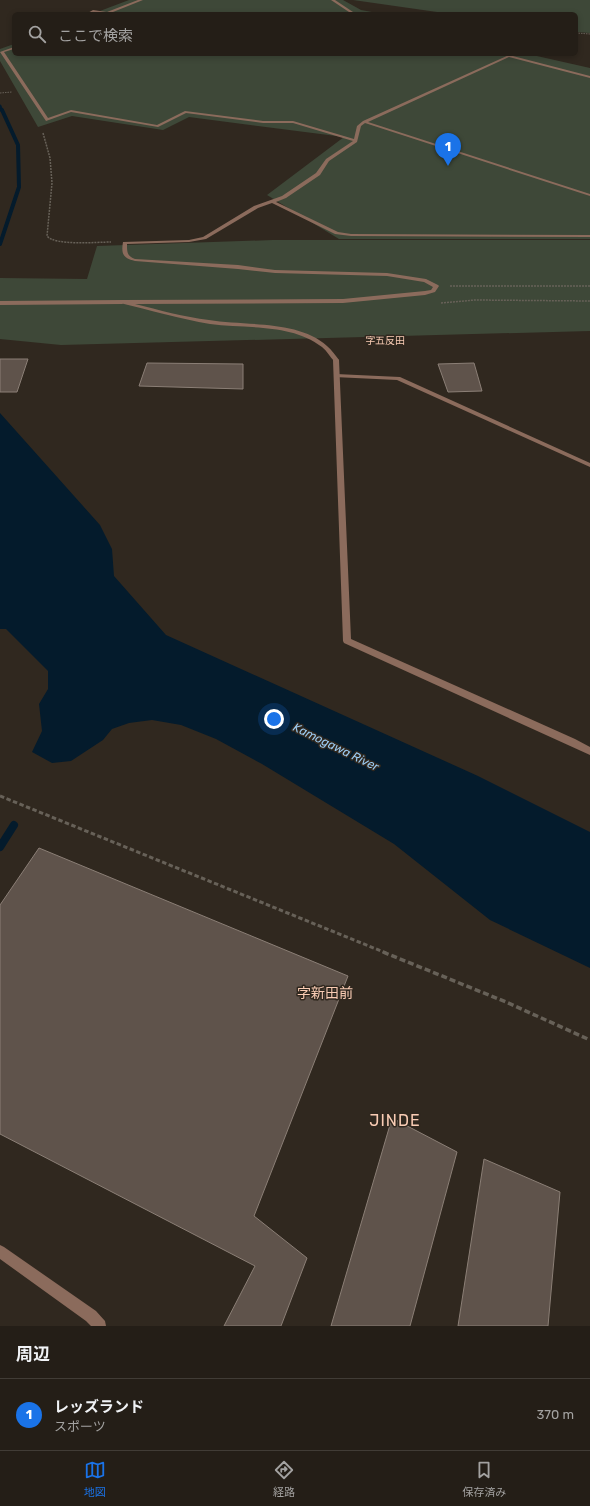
<!DOCTYPE html>
<html lang="ja">
<meta charset="utf-8">
<style>
body{margin:0;font-family:Rubik,"Noto Sans JP",sans-serif;background:#302b24;color:#f1f3f6}
.you{position:absolute;left:274px;top:719px;width:14px;height:14px;margin:-10px;border:3px solid #fff;border-radius:50%;background:#1a73e8;box-shadow:0 0 0 6px #1a73e833}
.badge{display:grid;place-items:center;width:26px;height:26px;border-radius:50%;background:#1a73e8;color:#fff;font-size:13px;font-weight:700}
.pin{position:absolute;translate:-50% -33px;filter:drop-shadow(0 1px 2px #0008)}
.pin::after{content:'';position:absolute;top:21px;width:14px;height:12px;background:inherit;clip-path:polygon(0 0,100% 0,50% 100%)}
.list{margin:0;padding:0;list-style:none}
h2{display:flex;justify-content:space-between;align-items:center;height:52px;margin:0;padding:0 16px;font-size:17px}
h2 small{font-size:13px;font-weight:400;color:#a3a2a1}
.list li{display:grid;grid-template-columns:26px 1fr auto;gap:12px;align-items:center;box-sizing:border-box;height:72px;padding:0 16px;border-top:1px solid #413c36}
.list b{display:block;font-size:15px;white-space:nowrap}
.list p{margin:0;font-size:13px;white-space:nowrap;color:#a3a2a1}
.list em{font-size:13px;font-style:normal;color:#a3a2a1}
.icon{flex:none;width:22px;height:22px;fill:none;stroke:currentColor;stroke-width:2;stroke-linecap:round;stroke-linejoin:round}
.map{position:relative;flex:none;width:590px;height:1326px;overflow:hidden}
.search{position:absolute;background:#241e17;box-shadow:0 2px 6px #0003;left:12px;right:12px;top:12px;height:44px;display:flex;align-items:center;gap:10px;box-sizing:border-box;padding:0 14px;border-radius:6px;color:#a3a2a1;font-size:15px}
.sheet{height:124px;background:#241e17}
nav{display:flex;justify-content:space-around;align-items:center;box-sizing:border-box;height:56px;border-top:1px solid #413c36;background:#241e17;font-size:11px;color:#a3a2a1}
nav a{display:grid;justify-items:center;gap:2px}
nav .on{color:#1a73e8}
.map>svg:first-child{display:block}
.green{fill:#3e4838}
.water{fill:#041b2c}
.lines{fill:none;stroke-linecap:round;stroke-linejoin:round}
.stream-far2{stroke:#041b2c;stroke-width:3}
.stream-far1{stroke:#041b2c;stroke-width:4}
.stream{stroke:#041b2c;stroke-width:8}
.building{fill:#5f534b;stroke:#8b7f76}
.path-far3{stroke:#676158;stroke-width:1;stroke-dasharray:1.5 1;stroke-linecap:butt}
.path-far2{stroke:#676158;stroke-width:1.5;stroke-dasharray:2 1;stroke-linecap:butt}
.path-far1{stroke:#676158;stroke-width:3;stroke-dasharray:4.5 2.5;stroke-linecap:butt}
.path{stroke:#676158;stroke-width:3.5;stroke-dasharray:6 3;stroke-linecap:butt}
.lane{fill:#8b6b5c;fill-rule:evenodd}
.street{fill:#8b6b5c;fill-rule:evenodd}
.labels{text-anchor:middle;dominant-baseline:central;stroke-width:3;stroke-linejoin:round;paint-order:stroke}
.far-neighbourhood-label{font-size:10px;fill:#f9ccb4;stroke:#30281f}
.water-label{font-size:12px;font-style:italic;fill:#9cccf3;stroke:#30281f}
.near-neighbourhood-label{font-size:14px;fill:#f9ccb4;stroke:#30281f}
.near-quarter-label{font-size:16px;letter-spacing:1px;fill:#f9ccb4;stroke:#30281f}
</style>
<div class="map">
<svg width="590" height="1326" viewBox="0 0 590 1326">
<rect width="100%" height="100%" fill="#30281f"/>
<!-- green -->
<g class="green">
<polygon points="129,0 343,0 361,10 383,14 92,14"/>
<polygon points="353,0 590,0 590,33 576,32 576,14 451,14"/>
<polygon points="14,44 14,54 528,54 590,68 590,239 339,239 267,195 344,137 189,117 163,130 72,116 38,127 0,61 0,49"/>
<polygon points="273,240 590,240 590,331 61,345 0,339 0,278 87,279 97,246"/>
</g>
<!-- water -->
<polygon class="water" points="0,413 100,525 112,549 114,576 166,635 478,776 590,832 590,968 490,920 394,844 262,764 216,739 181,725 152,720 129,723 112,729 103,740 71,761 52,763 32,752 42,731 39,704 48,689 48,671 6,629 0,629"/>
<g class="lines">
<!-- stream-far2 -->
<polyline class="stream-far2" points="0,106 2,111"/>
<!-- stream-far1 -->
<polyline class="stream-far1" points="0,244 19,187 18,145 2,110"/>
<!-- stream -->
<polyline class="stream" points="0,847 14,825"/>
</g>
<!-- building -->
<g class="building">
<polygon points="0,359 28,359 17,392 0,392"/>
<polygon points="147,363 243,364 243,389 139,386"/>
<polygon points="474,363 482,391 448,392 438,364"/>
<polygon points="39,848 348,976 254,1216 307,1258 281,1326 224,1326 255,1266 0,1134 0,905"/>
<polygon points="392,1118 457,1152 410,1326 331,1326"/>
<polygon points="484,1159 560,1192 548,1326 458,1326"/>
</g>
<g class="lines">
<!-- path-far3 -->
<g class="path-far3">
<polyline points="576,33 590,34"/>
<polyline points="0,93 12,92"/>
</g>
<!-- path-far2 -->
<g class="path-far2">
<path d="M43,133L50,158L52,183L47,236C55,246 98,242 111,242"/>
<polyline points="450,286 590,286"/>
<polyline points="441,303 475,300 590,301"/>
</g>
<!-- path-far1 -->
<polyline class="path-far1" points="0,796 386,953"/>
<!-- path -->
<polyline class="path" points="383,952 506,1002 590,1040"/>
<!-- lane -->
<g class="lane">
<polygon points="138,0 143,0 108,14 94,12 90,14 86,14 93,10 107,12"/>
<polygon points="331,0 335,0 356,14 352,14"/>
<path d="M14,47V49L4,52L48,118L71,110L157,125L185,111L263,121H293L354,139L357,126L363,121L509,55L590,76V78L509,57L368,122L590,194V196L365,123L361,126L357,142L329,161L320,175L286,198L276,202L338,232L351,234L590,235V237L351,236L335,234L272,203L258,208L206,239L189,242L127,244C127,252 127,256 135,259L238,265L275,270L387,273L426,279L438,285L439,286L435,292L425,295L343,303L135,304C159,310 184,317 209,320C245,326 299,320 327,346C332,350 335,355 339,360L336,362L334,361C330,357 327,351 322,347C291,323 247,329 210,324C180,319 150,310 120,303L119,302L122,300L343,299L425,291L431,290L433,287L424,282L387,276L275,273L238,269L135,261C123,258 121,254 123,242L189,240L203,237L254,206L282,196L316,173L326,159L353,141L293,123H263L186,113L158,127L71,112L46,121L0,52Z"/>
<polygon points="336,374 400,377 590,463 590,467 397,380 334,377 334,375"/>
</g>
<!-- street -->
<g class="street">
<polygon points="0,301 122,300 125,302 122,304 0,305"/>
<polygon points="336,358 339,360 351,639 575,739 590,747 590,755 344,643 343,641 333,360"/>
<polygon points="0,1245 4,1247 96,1311 105,1321 106,1326 91,1326 86,1321 0,1259"/>
</g>
</g>
<g class="labels">
<!-- far-neighbourhood labels -->
<g class="far-neighbourhood-label">
<text x="385" y="341">字五反田</text>
</g>
<!-- water labels -->
<g class="water-label">
<text transform="translate(336 747) rotate(26)">Kamogawa River</text>
</g>
<!-- near-neighbourhood labels -->
<g class="near-neighbourhood-label">
<text x="325" y="993">字新田前</text>
</g>
<!-- near-quarter labels -->
<g class="near-quarter-label">
<text x="395" y="1120">JINDE</text>
</g>
</g>
</svg>
<div class="you"></div>
<div class="pin badge" style="left:448px;top:166px">1</div>
<div class="search"><svg class="icon" aria-label="search" viewBox="0 0 24 24"><circle cx="10" cy="10" r="6"/><path d="M15 15l6 6"/></svg>ここで検索</div>
</div>
<section class="sheet">
<h2>周辺<small></small></h2>
<ul class="list">
<li><span class="badge">1</span><div><b>レッズランド</b><p>スポーツ</p></div><em>370 m</em></li>
</ul>
</section>
<nav>
<a class="on"><svg class="icon" aria-label="map" viewBox="0 0 24 24"><path d="M3 6l6-2 6 2 6-2v14l-6 2-6-2-6 2zM9 4v14M15 6v14"/></svg>地図</a>
<a><svg class="icon" aria-label="directions" viewBox="0 0 24 24"><path d="M12 3l9 9-9 9-9-9zM9 14v-3h6M13 9l2 2-2 2"/></svg>経路</a>
<a><svg class="icon" aria-label="saved" viewBox="0 0 24 24"><path d="M7 4h10v16l-5-4-5 4z"/></svg>保存済み</a>
</nav>
